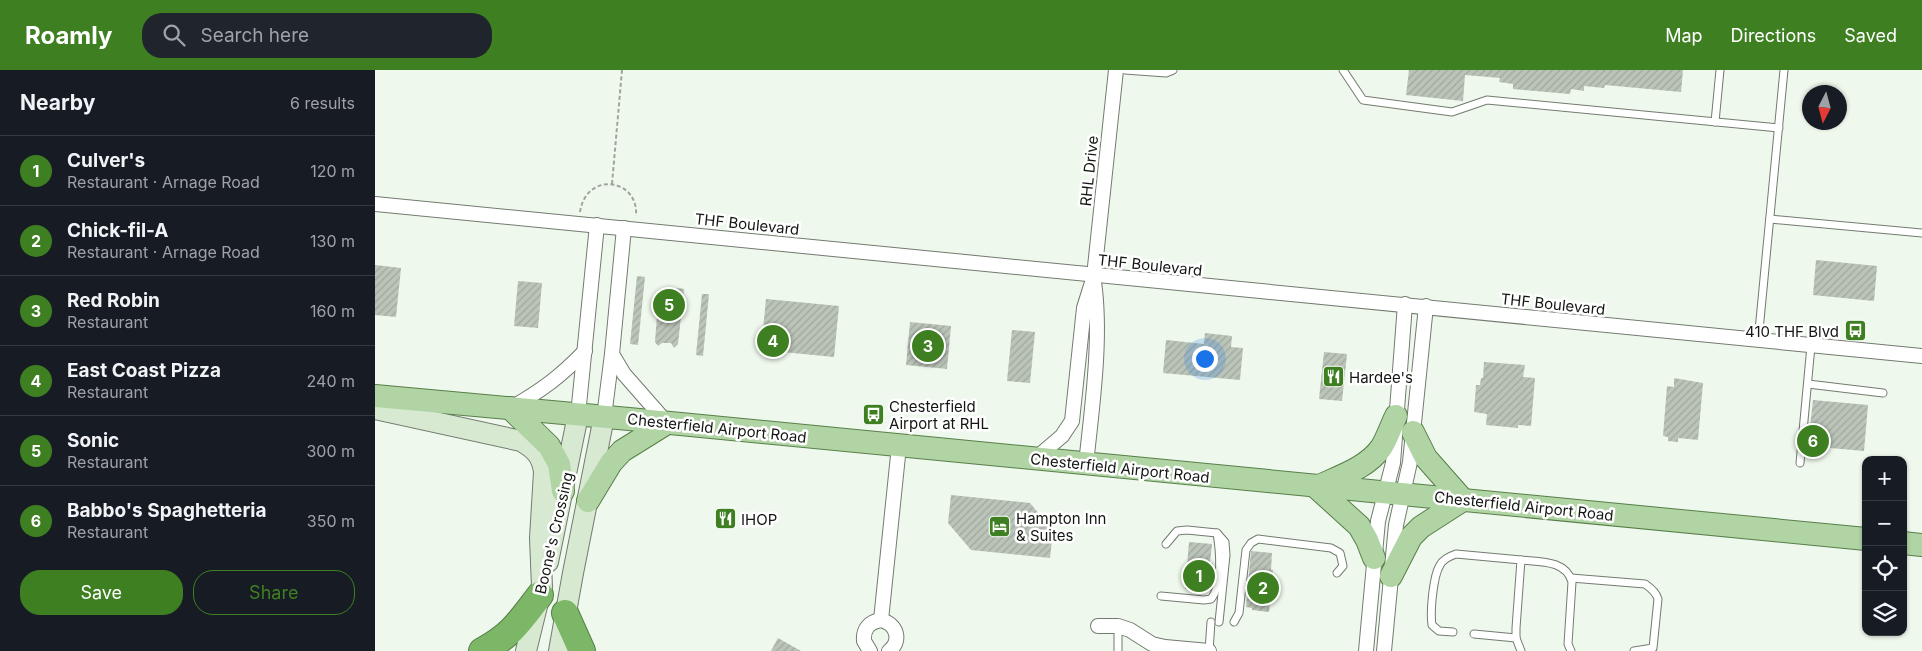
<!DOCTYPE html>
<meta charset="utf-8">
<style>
body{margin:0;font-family:Inter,sans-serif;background:#20242c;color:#f1f3f6}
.controls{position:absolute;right:15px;bottom:15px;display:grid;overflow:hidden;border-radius:10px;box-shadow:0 1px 4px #0004}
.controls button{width:45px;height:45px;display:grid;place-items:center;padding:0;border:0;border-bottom:1px solid #363941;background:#171b24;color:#f1f3f6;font:25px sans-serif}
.compass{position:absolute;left:1427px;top:15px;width:45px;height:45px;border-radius:50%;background:#171b24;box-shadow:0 1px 4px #0004;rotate:186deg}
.you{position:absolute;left:829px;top:288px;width:18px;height:18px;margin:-12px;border:4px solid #fff;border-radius:50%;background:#1a73e8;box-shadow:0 0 0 8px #1a73e833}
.badge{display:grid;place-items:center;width:32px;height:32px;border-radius:50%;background:#3e8021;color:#fff;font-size:16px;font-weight:700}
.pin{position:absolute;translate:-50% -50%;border:2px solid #fff;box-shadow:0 1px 5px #0006}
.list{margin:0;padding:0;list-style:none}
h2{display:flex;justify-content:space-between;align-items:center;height:65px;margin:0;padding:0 20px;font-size:21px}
h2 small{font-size:16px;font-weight:400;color:#9ea1a6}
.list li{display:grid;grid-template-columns:32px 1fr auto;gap:15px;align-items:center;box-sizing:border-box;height:70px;padding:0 20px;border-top:1px solid #363941}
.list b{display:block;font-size:19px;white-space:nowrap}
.list p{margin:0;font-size:16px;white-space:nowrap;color:#9ea1a6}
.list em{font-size:16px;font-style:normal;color:#9ea1a6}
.actions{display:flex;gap:10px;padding:15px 20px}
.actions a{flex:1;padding:11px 0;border:1px solid #3e8021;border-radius:20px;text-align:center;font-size:18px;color:#3e8021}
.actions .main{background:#3e8021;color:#fff}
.icon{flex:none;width:28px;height:28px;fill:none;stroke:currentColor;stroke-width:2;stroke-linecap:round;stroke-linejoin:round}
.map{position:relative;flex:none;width:1547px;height:581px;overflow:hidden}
header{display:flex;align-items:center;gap:30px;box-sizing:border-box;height:70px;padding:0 25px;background:#3e8021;color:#fff}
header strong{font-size:24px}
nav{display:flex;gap:28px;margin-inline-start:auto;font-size:18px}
.search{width:350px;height:45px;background:#20242c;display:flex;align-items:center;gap:12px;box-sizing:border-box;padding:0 18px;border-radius:20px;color:#9ea1a6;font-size:19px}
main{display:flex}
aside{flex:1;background:#171b24}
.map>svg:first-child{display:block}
.building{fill:url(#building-hatch)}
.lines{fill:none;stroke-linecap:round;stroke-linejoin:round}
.lane-casing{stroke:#737b70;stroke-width:9}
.street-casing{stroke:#737b70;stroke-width:16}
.secondary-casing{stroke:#737b70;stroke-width:22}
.primary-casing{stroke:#577f49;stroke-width:24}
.highway-casing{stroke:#577f49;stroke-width:28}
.path{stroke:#9ea59c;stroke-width:2;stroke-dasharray:4 2.5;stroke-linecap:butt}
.lane{stroke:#fff;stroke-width:7}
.street{stroke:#fff;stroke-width:14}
.secondary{stroke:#d8e9d1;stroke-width:20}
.primary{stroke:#b0d4a4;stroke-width:22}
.highway{stroke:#7cb767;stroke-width:26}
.labels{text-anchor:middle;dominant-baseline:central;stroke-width:5;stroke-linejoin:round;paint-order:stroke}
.street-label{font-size:15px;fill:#131612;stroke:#fff}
.poi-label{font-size:15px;fill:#131612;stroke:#fff;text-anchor:start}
</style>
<header>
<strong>Roamly</strong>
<div class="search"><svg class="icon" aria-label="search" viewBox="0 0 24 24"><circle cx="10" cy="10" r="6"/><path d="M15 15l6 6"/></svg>Search here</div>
<nav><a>Map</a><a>Directions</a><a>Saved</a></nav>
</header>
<main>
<aside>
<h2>Nearby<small>6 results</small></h2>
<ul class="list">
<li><span class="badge">1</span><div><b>Culver's</b><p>Restaurant · Arnage Road</p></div><em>120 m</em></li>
<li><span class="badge">2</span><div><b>Chick-fil-A</b><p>Restaurant · Arnage Road</p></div><em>130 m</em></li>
<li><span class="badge">3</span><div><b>Red Robin</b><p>Restaurant</p></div><em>160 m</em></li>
<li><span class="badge">4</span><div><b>East Coast Pizza</b><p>Restaurant</p></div><em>240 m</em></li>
<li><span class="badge">5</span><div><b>Sonic</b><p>Restaurant</p></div><em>300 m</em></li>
<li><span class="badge">6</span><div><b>Babbo's Spaghetteria</b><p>Restaurant</p></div><em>350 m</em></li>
</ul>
<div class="actions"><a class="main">Save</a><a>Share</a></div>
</aside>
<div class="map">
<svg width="1547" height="581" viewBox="0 0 1547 581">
<defs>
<pattern id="building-hatch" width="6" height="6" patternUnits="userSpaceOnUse" patternTransform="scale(1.25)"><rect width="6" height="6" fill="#bbc4b8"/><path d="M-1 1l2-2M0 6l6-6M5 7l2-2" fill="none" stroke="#a0a89d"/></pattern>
</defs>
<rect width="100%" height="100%" fill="#eff8ec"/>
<!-- building -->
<g class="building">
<polygon points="1034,0 1308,0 1306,22 1230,15 1229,18 1209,16 1209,21 1196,19 1195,24 1138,19 1138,14 1124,12 1125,8 1090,5 1088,31 1031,25"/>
<polygon points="1441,190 1502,196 1499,231 1438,225"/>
<polygon points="0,195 26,198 21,247 0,245"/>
<polygon points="262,206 270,207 263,275 255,274"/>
<polygon points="143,211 167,213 163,258 139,256"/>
<polygon points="302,218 309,219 303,274 299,278 296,273 287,273 283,276 280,272 282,245 286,246 288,223 301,224"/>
<polygon points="327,224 334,224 328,286 321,285"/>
<polygon points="391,229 464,236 459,287 386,280"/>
<polygon points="535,252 576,256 572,299 531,295"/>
<polygon points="637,260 660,262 655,313 632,311"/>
<polygon points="830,263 857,266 856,277 868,278 865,310 788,303 791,270 829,274"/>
<polygon points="949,282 972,284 967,331 944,329"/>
<polygon points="1109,292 1150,295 1148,307 1160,308 1156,356 1143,355 1143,358 1111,355 1112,344 1099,342 1101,315 1105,315 1106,308 1108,308"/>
<polygon points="1299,308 1328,313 1323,370 1303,368 1303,372 1293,371 1293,367 1288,366 1292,316 1299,317"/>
<polygon points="1438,330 1493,335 1489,381 1433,376"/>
<polygon points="576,425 655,433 678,461 675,488 596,480 573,453"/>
<polygon points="814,472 837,474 835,493 838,493 836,521 810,519"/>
<polygon points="876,481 897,483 896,500 898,500 894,542 877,540 877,538 871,537"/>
<polygon points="403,568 426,581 396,581"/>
</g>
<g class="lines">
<defs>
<g id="lane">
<polyline points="750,0 791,3 798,0"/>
<polyline points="968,0 988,30 1077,42 1112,30 1404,58"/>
<polyline points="1340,52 1345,0"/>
<polyline points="1395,149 1547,163"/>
<polyline points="1383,271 1409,0"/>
<polyline points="1433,314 1508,323"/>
<polyline points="1425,393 1436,276"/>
<polyline points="791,474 802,461 812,460 842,463 850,472 851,485 844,552"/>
<path d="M1146,490C1165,492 1191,490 1197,512L1193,574L1196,581"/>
<path d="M1196,508L1270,514C1276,518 1281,522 1283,529L1278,578L1259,581"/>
<path d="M786,526L829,530L836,529C848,514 845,481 842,463"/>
<polyline points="859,552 864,543 871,480 876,473 883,469 956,478 965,483 968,496 962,503"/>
<polyline points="743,556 743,581"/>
<path d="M1078,562L1064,561L1057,555C1055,542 1058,506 1065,495C1068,489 1075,486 1081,484L1146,490L1141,558V568L1146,581"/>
<polyline points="1099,564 1141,568"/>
<polyline points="834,581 836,552"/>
</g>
<g id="street">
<polyline points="0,134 1547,286"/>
<polyline points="237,284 249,304 292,353"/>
<path d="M136,338C167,320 185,307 210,281"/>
<polyline points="203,345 222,155"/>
<polyline points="229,347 237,284 249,158"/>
<polyline points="660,389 687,366 697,351 709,238 719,206 741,0"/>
<path d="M711,394C717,337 727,268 719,212"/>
<polyline points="506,550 524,376"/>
<polyline points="723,556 743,556 755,560 777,574 790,577 834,581"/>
<path d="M495,581L489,571C488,559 494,552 506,550C522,554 527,571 514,581"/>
<polyline points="991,581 1003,451 1018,393 1030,234"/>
<polyline points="1009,581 1021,455 1035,392 1051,236"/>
</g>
<g id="secondary">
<path d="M0,339L146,371C160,379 167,386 169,402L165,468L167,517"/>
<polyline points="173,492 203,345"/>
<polyline points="151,581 163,532"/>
<polyline points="184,581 198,503 229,347"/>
</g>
<g id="primary">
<polyline points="0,326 254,349 1491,469"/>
<polyline points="135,338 174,376 184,394 188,421"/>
<polyline points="1038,362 1051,388 1088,430"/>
<polyline points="941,417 984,456 992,470 999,488"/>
<path d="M942,417C963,407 992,398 1006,378C1012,369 1016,356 1021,346"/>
<polyline points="213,431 236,393 247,381 292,353"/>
<polyline points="1528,473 1547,475"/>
<polyline points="1016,506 1036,467 1046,457 1088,430"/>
</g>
<g id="highway">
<polyline points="190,543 207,581"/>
<path d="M107,581C137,565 145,551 165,525"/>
</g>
</defs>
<!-- lane casing -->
<use href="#lane" class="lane-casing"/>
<!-- street casing -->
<use href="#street" class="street-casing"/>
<!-- secondary casing -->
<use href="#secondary" class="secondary-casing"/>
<!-- primary casing -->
<use href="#primary" class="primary-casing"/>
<!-- highway casing -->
<use href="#highway" class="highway-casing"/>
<!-- path -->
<g class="path">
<polyline points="237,114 247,0"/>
<path d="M205,142C211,101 264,108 261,146"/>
</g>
<!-- lane -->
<use href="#lane" class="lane"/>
<!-- street -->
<use href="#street" class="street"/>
<!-- secondary -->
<use href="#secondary" class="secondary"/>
<!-- primary -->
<use href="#primary" class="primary"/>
<!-- highway -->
<use href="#highway" class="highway"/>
</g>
<!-- icons -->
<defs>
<symbol id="bus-square" viewBox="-11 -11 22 22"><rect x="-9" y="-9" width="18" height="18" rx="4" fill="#3e8021" stroke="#fff"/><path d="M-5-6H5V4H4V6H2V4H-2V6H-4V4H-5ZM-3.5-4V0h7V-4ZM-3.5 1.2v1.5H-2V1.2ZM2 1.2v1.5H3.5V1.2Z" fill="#fff"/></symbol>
<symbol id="restaurant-square" viewBox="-11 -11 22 22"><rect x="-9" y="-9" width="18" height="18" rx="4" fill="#3e8021" stroke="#fff"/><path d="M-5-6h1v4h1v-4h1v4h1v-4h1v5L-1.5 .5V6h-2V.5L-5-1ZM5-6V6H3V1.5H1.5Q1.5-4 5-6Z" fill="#fff"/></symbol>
<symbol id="hotel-square" viewBox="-11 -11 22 22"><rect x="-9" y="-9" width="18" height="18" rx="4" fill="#3e8021" stroke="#fff"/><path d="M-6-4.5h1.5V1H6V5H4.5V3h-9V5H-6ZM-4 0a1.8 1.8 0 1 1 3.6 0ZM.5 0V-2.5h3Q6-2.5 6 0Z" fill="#fff"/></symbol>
</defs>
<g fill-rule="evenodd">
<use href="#bus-square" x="1468" y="248" width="25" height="25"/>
<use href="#restaurant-square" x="946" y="294" width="25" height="25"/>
<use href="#bus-square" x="486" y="332" width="25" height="25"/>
<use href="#restaurant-square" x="338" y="436" width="25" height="25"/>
<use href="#hotel-square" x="612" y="444" width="25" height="25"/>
</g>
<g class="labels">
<!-- street labels -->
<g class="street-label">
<text transform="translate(714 101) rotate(-84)">RHL Drive</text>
<text transform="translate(372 154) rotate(6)">THF Boulevard</text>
<text transform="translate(775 195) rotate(6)">THF Boulevard</text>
<text transform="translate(1178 234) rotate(6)">THF Boulevard</text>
<text transform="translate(342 358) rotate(6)">Chesterfield Airport Road</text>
<text transform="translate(745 398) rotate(6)">Chesterfield Airport Road</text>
<text transform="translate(1149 436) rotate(6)">Chesterfield Airport Road</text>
<text transform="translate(179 463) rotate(-77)">Boone's Crossing</text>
</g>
<!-- poi labels -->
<g class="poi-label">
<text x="1464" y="261" text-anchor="end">410 THF Blvd</text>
<text x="974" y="307">Hardee's</text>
<text x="514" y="336">Chesterfield<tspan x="514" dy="17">Airport at RHL</tspan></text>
<text x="641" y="448">Hampton Inn<tspan x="641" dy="17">&amp; Suites</tspan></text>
<text x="366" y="449">IHOP</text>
</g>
</g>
</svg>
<div class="controls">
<button>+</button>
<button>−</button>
<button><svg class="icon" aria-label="locate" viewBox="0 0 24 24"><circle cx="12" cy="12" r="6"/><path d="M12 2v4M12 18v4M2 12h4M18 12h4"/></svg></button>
<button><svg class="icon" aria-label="layers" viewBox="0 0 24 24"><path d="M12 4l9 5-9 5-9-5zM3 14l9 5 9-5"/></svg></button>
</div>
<svg class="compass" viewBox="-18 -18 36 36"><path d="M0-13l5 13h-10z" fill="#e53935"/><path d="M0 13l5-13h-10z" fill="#9ea1a6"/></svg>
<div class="you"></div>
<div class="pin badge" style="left:824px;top:506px">1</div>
<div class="pin badge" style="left:888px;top:518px">2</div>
<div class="pin badge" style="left:553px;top:276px">3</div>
<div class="pin badge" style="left:398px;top:271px">4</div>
<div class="pin badge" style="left:294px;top:235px">5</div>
<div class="pin badge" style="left:1438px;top:371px">6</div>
</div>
</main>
